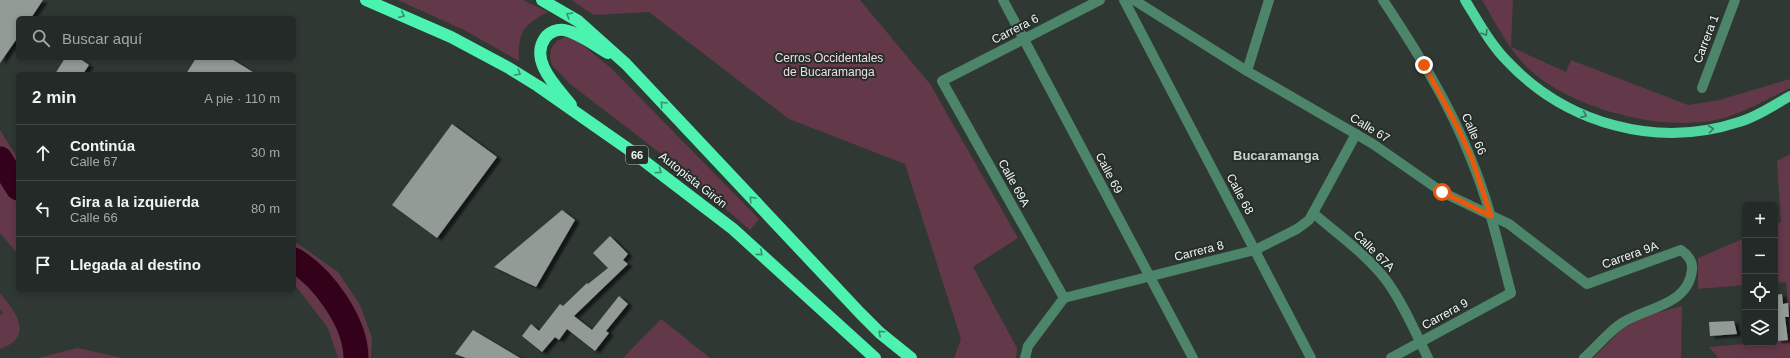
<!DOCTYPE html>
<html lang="es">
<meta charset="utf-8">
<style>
body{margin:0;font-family:Arial,sans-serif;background:#303633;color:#f1f3f6}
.controls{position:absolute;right:12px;bottom:12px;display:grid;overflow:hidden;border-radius:6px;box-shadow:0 2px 6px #0003}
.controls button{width:36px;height:36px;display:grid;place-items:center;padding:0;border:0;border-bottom:1px solid #414644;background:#242a27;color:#f1f3f6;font:20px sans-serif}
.stop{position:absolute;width:12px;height:12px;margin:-9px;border:3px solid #ea580c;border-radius:50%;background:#fff}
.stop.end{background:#ea580c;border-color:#fff;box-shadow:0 1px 4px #0008}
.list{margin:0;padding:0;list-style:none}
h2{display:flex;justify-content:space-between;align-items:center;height:52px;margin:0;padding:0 16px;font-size:17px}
h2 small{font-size:13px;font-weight:400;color:#a3a7a7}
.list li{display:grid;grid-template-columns:26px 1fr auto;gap:12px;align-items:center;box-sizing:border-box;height:56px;padding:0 16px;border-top:1px solid #414644}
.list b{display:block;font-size:15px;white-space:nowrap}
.list p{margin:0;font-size:13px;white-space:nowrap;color:#a3a7a7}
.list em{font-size:13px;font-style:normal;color:#a3a7a7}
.icon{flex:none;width:22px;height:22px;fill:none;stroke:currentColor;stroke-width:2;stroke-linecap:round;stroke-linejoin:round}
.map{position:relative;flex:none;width:1790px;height:358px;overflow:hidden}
.search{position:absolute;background:#242a27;box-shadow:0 2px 6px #0003;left:16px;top:16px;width:280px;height:44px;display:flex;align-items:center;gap:10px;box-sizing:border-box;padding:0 14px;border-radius:6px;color:#a3a7a7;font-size:15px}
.panel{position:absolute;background:#242a27;box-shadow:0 2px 6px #0003;left:16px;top:72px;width:280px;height:220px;border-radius:6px}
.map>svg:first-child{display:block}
.green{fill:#633849}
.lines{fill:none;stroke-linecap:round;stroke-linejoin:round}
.river{stroke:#34011b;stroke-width:25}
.building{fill:#929b96;filter:url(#shadow)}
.minor{stroke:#4c856a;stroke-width:10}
.major{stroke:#50d49d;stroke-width:10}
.highway{stroke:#4cf3b0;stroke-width:12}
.oneway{stroke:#39906d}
.oneway2{stroke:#39795e}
.route{stroke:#ea580c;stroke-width:5}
.labels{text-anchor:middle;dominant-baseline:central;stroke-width:4;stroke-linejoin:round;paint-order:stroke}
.shield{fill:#262e2a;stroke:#b3b9b6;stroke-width:1}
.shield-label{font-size:11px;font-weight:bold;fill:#f0f5f2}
.street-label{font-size:12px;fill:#f0f5f2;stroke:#262e2a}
.park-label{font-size:12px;fill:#f1dae2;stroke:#262e2a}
.neighbourhood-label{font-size:13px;font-weight:bold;fill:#c8d1cc;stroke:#262e2a}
</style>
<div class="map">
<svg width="1790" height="358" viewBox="0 0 1790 358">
<defs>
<filter id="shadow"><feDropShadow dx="4.5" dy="2.5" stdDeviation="1" flood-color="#0009"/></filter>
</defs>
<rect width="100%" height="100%" fill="#303834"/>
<!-- green -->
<g class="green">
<path d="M398,0H523L548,12C522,26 518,32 519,61L466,31Z"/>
<polygon points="571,0 860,0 930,84 1018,238 973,267 1017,348 1016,358 954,358 961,339 905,164 789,119 649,12 594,15"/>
<path d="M1482,0H1513L1511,47L1566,72L1571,60L1688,105L1719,100L1790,79V88C1770,98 1749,110 1727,117C1669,135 1574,110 1530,70C1509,51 1496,23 1482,0Z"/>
<polygon points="565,37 575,39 611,68 759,219 750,230 668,159 569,83 552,65 550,57 551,49 557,41"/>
<polygon points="0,130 18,159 18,254 0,233"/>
<polygon points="1790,154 1790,336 1786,282 1775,283 1775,225 1781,222 1777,161"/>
<polygon points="1745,238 1745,285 1698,289 1698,258"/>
<polygon points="294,241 338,272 360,305 372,338 371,358 338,358 328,328 299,290 294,286"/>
<path d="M0,293C16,312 35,337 0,349V315L3,313L0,309Z"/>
<polygon points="1682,306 1681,358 1593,358 1622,329 1645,316"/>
<polygon points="661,319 710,358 623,358"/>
<polygon points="1790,340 1790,358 1718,358 1709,347 1755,343 1775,343 1775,341"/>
<polygon points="77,348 123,358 38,358"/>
</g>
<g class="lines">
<!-- river -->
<g class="river">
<polyline points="0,159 18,188"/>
<path d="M294,260C324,278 356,323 356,358"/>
</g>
</g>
<!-- building -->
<g class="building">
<polygon points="0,0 43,0 31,18 18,18 18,37 0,63"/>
<polygon points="65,58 79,58 89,65 83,74 55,74"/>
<polygon points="196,58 230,58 256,74 186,74"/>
<polygon points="452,124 497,157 437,238 392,205"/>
<polygon points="562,210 575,220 536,287 494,267"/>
<polygon points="610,236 628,254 623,260 628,264 574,316 592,330 619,296 628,304 606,331 609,333 595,351 567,329 559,340 555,337 542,352 522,336 531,324 539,331 560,304 563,306 587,283 588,284 608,268 593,253"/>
<polygon points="1782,294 1783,304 1788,303 1789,317 1785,317 1788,340 1777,341 1775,322 1775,295"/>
<polygon points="1734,321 1737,334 1710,336 1709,322"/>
<polygon points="473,330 520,358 466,358 455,354"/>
</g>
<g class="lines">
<!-- minor -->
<g class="minor">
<polyline points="1003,0 1193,358"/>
<polyline points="1124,0 1311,358"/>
<path d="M1134,0L1247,71L1373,144L1442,192L1509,224L1587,284L1681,250C1688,255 1693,261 1692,270C1688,306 1646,307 1622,323C1608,332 1597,347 1584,358"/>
<path d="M1383,0C1416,50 1449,102 1471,159C1489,202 1499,247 1511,293L1391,358"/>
<polyline points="1247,71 1269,0"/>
<polyline points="1702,88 1735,0"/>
<path d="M1313,213C1338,234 1366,254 1386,280C1403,303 1415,332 1428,358"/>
<polyline points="1064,298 942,81 1100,0"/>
<polyline points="1025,358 1028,346 1064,298 1255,250 1297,229 1309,220 1313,213 1356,134"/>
</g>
<!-- major -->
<path class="major" d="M1465,0C1478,21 1490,44 1508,62C1567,124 1657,149 1739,122C1757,117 1774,105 1790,96"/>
<!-- highway -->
<g class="highway">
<polyline points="366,0 451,37 509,68 538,86 631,151 733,229 875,358"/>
<polyline points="542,0 578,21 626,64 860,313 880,333 911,358"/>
<path d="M571,105C557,87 529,61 545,38C549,32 557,29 564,30C577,32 596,46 608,53"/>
</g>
</g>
<!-- one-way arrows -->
<defs><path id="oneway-chevron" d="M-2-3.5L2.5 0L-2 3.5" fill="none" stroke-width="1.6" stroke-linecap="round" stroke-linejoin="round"/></defs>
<g class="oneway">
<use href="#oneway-chevron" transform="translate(402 15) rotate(24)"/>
<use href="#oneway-chevron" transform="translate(569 15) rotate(-148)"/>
<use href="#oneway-chevron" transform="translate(518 73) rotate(31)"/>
<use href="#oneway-chevron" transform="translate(663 104) rotate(-133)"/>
<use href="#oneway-chevron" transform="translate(659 171) rotate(36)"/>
<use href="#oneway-chevron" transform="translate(752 199) rotate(-133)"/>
<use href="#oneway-chevron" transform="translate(760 253) rotate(41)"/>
<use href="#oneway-chevron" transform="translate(881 333) rotate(-138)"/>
</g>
<g class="oneway2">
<use href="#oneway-chevron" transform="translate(1485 33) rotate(58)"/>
<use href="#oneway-chevron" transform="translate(1584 115) rotate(24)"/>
<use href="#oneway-chevron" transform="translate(1711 129) rotate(-7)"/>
</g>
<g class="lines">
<!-- route -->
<polyline class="route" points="1424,65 1457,126 1472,159 1491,216 1442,192"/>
</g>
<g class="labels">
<!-- shield labels -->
<rect class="shield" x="626" y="146" width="22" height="18" rx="3"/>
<g class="shield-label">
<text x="637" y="155">66</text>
</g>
<!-- street labels -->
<g class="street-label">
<text transform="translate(1015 29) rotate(-27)">Carrera 6</text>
<text transform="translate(1706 39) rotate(-69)">Carrera 1</text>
<text transform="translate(1370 128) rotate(31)">Calle 67</text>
<text transform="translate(1474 134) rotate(66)">Calle 66</text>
<text transform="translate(1109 173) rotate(62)">Calle 69</text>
<text transform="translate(693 180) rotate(38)">Autopista Girón</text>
<text transform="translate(1014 183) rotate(61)">Calle 69A</text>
<text transform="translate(1240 194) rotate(62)">Calle 68</text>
<text transform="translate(1199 251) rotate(-14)">Carrera 8</text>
<text transform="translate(1374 251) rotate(45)">Calle 67A</text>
<text transform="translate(1630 255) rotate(-20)">Carrera 9A</text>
<text transform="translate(1445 314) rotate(-29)">Carrera 9</text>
</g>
<!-- park labels -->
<g class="park-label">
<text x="829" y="58">Cerros Occidentales<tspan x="829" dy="14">de Bucaramanga</tspan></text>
</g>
<!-- neighbourhood labels -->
<g class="neighbourhood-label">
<text x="1276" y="155">Bucaramanga</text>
</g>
</g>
</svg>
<div class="controls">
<button>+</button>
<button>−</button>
<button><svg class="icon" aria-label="locate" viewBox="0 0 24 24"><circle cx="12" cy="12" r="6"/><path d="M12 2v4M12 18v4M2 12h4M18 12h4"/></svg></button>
<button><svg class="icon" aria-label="layers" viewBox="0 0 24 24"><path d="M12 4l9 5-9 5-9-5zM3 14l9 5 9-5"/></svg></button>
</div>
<div class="stop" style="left:1442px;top:192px"></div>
<div class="stop end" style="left:1424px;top:65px"></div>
<div class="search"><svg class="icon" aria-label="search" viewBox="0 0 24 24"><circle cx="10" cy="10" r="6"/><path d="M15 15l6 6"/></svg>Buscar aquí</div>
<section class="panel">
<h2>2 min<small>A pie · 110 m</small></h2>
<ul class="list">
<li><svg class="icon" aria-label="ahead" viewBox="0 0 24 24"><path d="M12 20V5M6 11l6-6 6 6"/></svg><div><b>Continúa</b><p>Calle 67</p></div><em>30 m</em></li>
<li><svg class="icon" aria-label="left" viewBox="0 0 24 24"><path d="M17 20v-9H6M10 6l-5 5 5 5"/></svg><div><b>Gira a la izquierda</b><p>Calle 66</p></div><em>80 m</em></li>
<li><svg class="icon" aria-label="arrive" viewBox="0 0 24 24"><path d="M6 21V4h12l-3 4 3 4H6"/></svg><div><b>Llegada al destino</b></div></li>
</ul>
</section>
</div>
